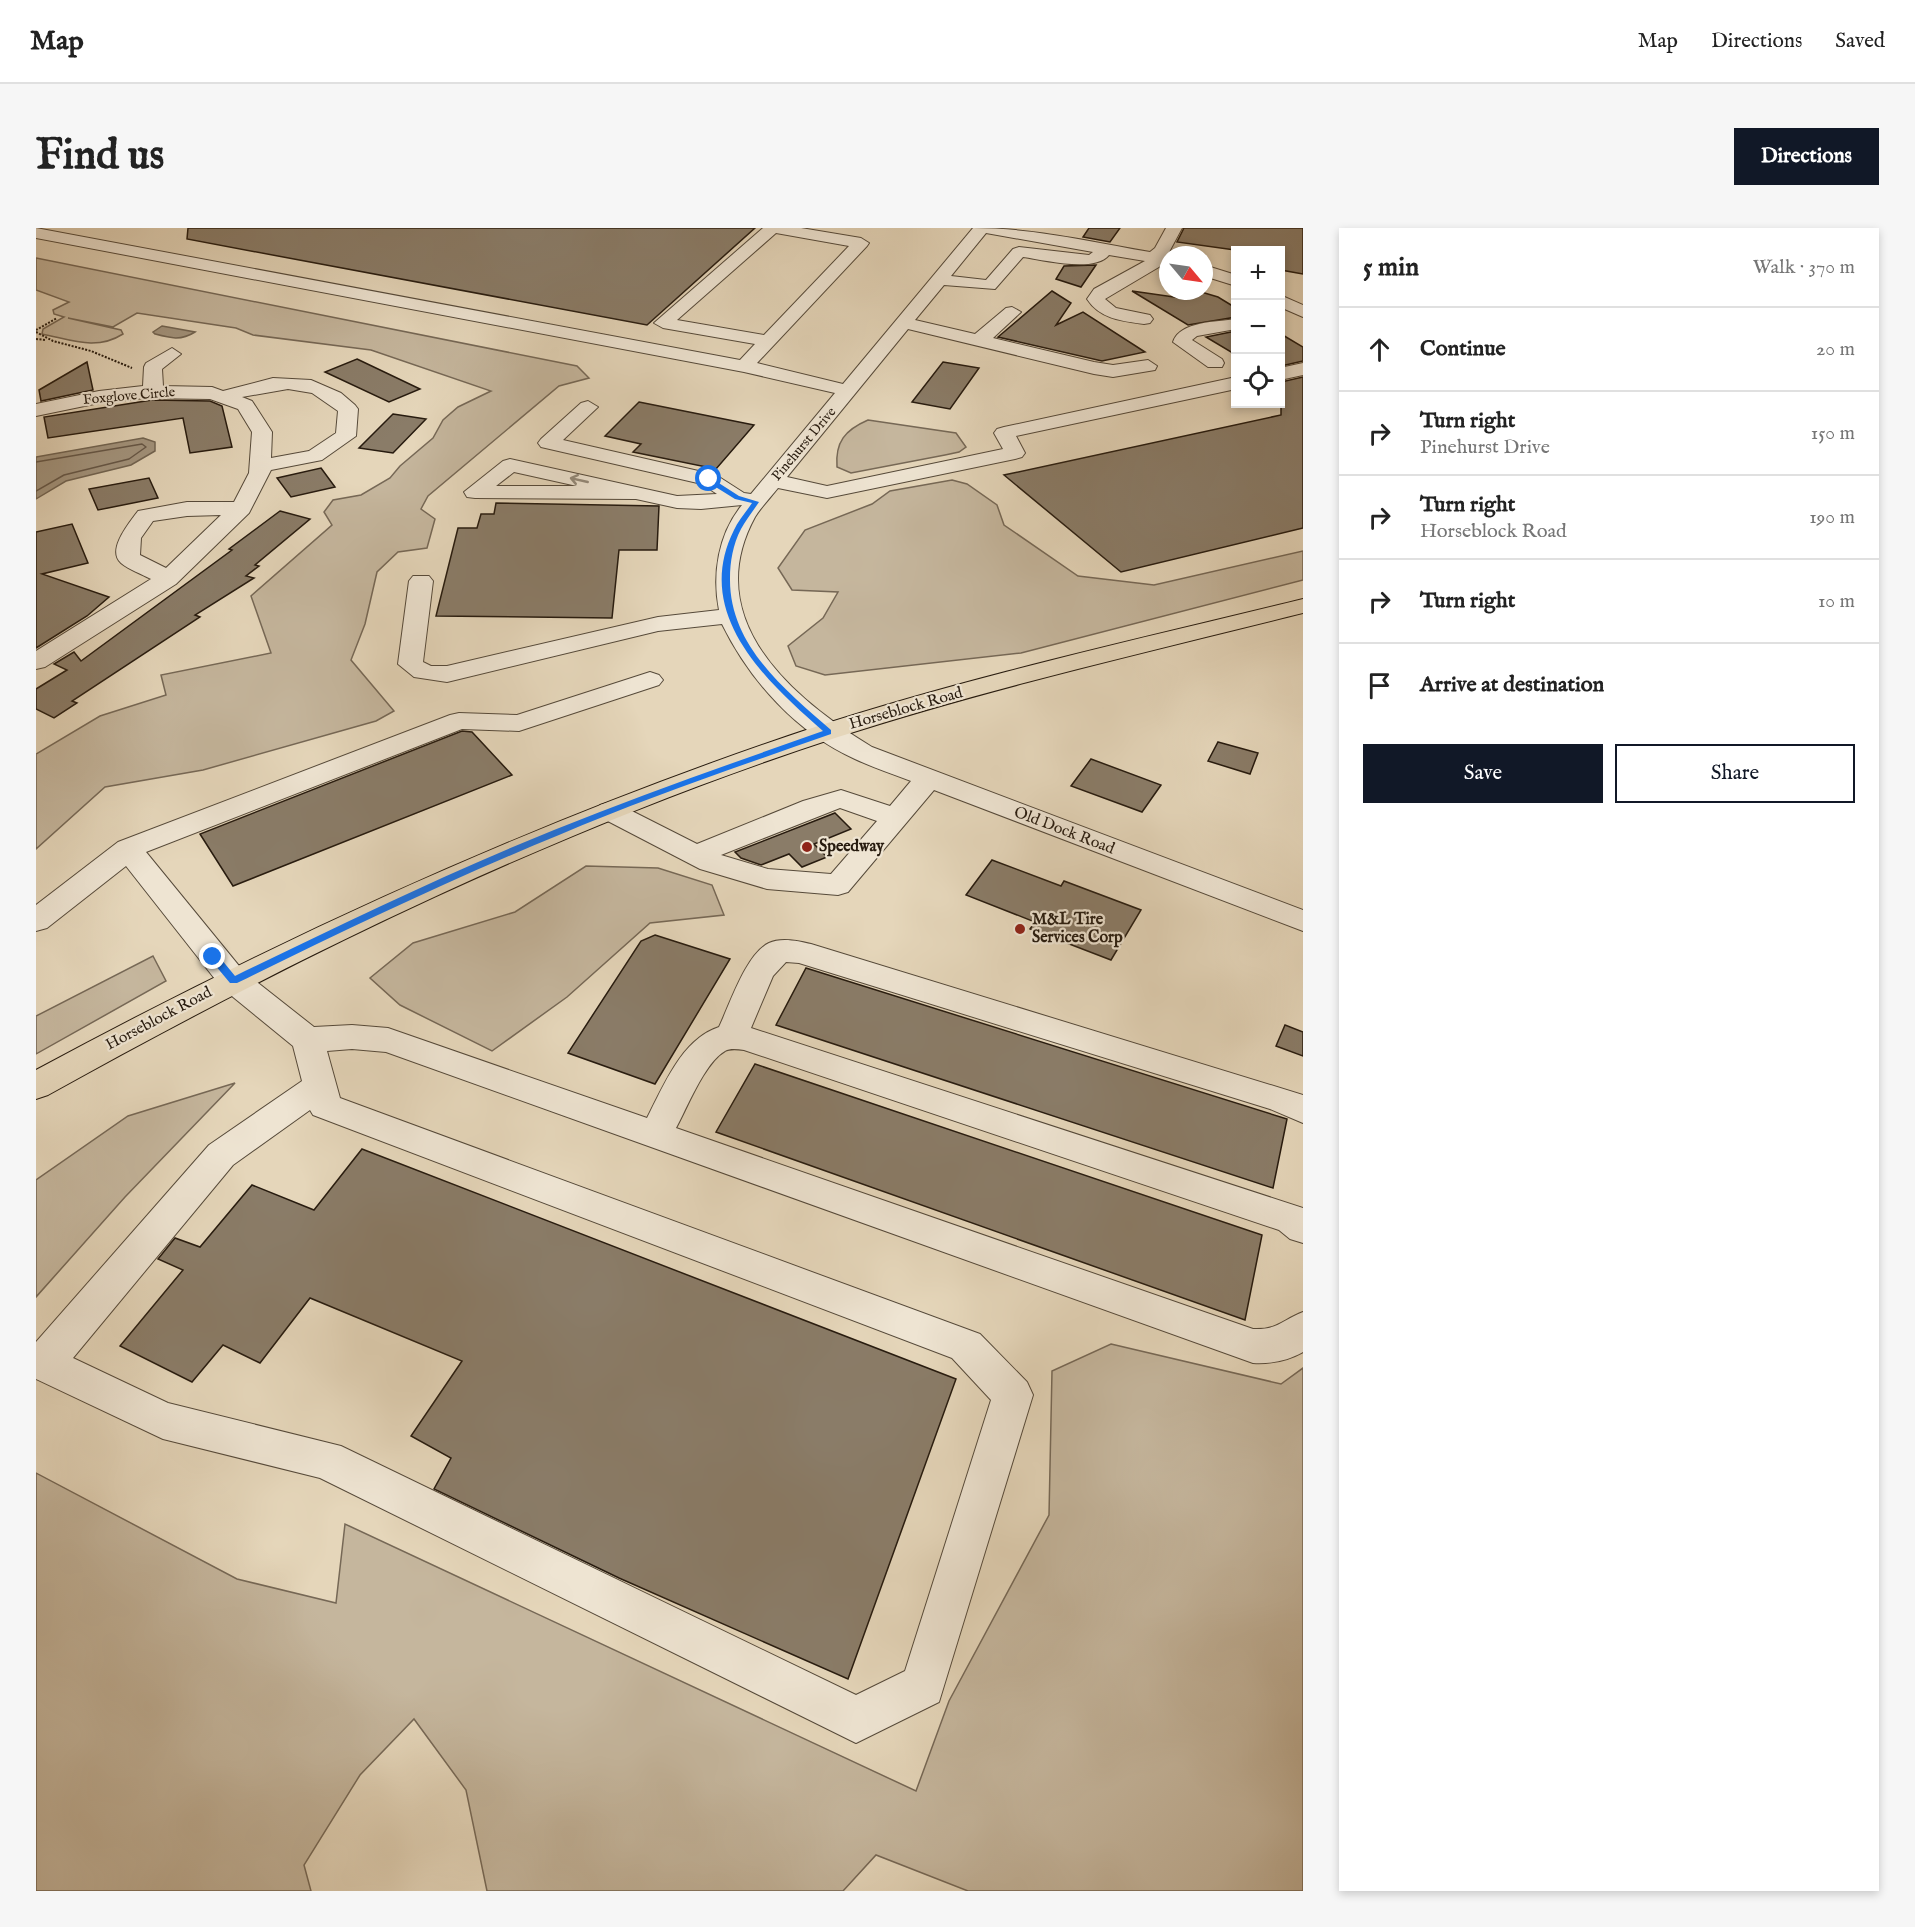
<!DOCTYPE html>
<meta charset="utf-8">
<style>
body{margin:0;font-family:"IM FELL English",serif;background:#f6f6f6;color:#222}
.controls{position:absolute;right:18px;top:18px;display:grid;overflow:hidden;border-radius:0px;box-shadow:0 3px 9px #0003}
.controls button{width:54px;height:54px;display:grid;place-items:center;padding:0;border:0;border-bottom:2px solid #e0e0e0;background:#fff;color:#222;font:30px sans-serif}
.compass{position:absolute;left:1123px;top:18px;width:54px;height:54px;border-radius:50%;background:#fff;box-shadow:0 3px 9px #0003;rotate:119deg}
.stop{position:absolute;width:18px;height:18px;margin:-14px;border:4px solid #1a73e8;border-radius:50%;background:#fff}
.stop.end{background:#1a73e8;border-color:#fff;box-shadow:0 2px 6px #0008}
.list{margin:0;padding:0;list-style:none}
h2{display:flex;justify-content:space-between;align-items:center;height:78px;margin:0;padding:0 24px;font-size:26px}
h2 small{font-size:20px;font-weight:400;color:#767676}
.list li{display:grid;grid-template-columns:39px 1fr auto;gap:18px;align-items:center;box-sizing:border-box;height:84px;padding:0 24px;border-top:2px solid #e0e0e0}
.list b{display:block;font-size:22px;white-space:nowrap}
.list p{margin:0;font-size:20px;white-space:nowrap;color:#767676}
.list em{font-size:20px;font-style:normal;color:#767676}
.actions{display:flex;gap:12px;padding:18px 24px}
.actions a{flex:1;padding:14px 0;border:2px solid #111827;border-radius:0px;text-align:center;font-size:21px;color:#111827}
.actions .main{background:#111827;color:#fff}
.icon{flex:none;width:33px;height:33px;fill:none;stroke:currentColor;stroke-width:2;stroke-linecap:round;stroke-linejoin:round}
.map{position:relative;flex:none;width:1267px;height:1663px;overflow:hidden;border-radius:0px}
header{display:flex;align-items:center;gap:36px;box-sizing:border-box;height:84px;padding:0 30px;background:#fff;border-bottom:2px solid #e0e0e0}
header strong{font-size:28px}
nav{display:flex;gap:33px;margin-inline-start:auto;font-size:21px}
.intro{display:flex;align-items:center;justify-content:space-between;box-sizing:border-box;height:144px;padding:0 36px}
h1{margin:0;font-size:42px}
.button{padding:15px 27px;border-radius:0px;background:#111827;color:#fff;font-size:21px;font-weight:700}
main{display:flex;gap:36px;padding:0 36px}
aside{flex:1;background:#fff;border-radius:0px;box-shadow:0 3px 9px #0003}
.map>svg:first-child{display:block}
.green{fill:#c5b69d;stroke:#766856;stroke-width:1.5}
.water{fill:#a49680;stroke:#726553;stroke-width:1.5}
.lines{fill:none;stroke-linecap:round;stroke-linejoin:round}
.shore{stroke:#665848;stroke-width:1.5}
.building{fill:#8a7c68;stroke:#271b0f;stroke-width:1.5}
.minor-casing{stroke:#564a3a;stroke-width:2}
.major-casing{stroke:#271b0f;stroke-width:2}
.path{stroke:#271b0f;stroke-width:2;stroke-dasharray:2 1.5;stroke-linecap:butt}
.minor{fill:#eee4d2;fill-rule:evenodd}
.major{fill:#e5d6ba;fill-rule:evenodd}
.oneway{stroke:#948a7a}
.route{fill:#1a73e8}
.poi-dot{fill:#8f2418;stroke:#eee4d2;stroke-width:2}
.labels{text-anchor:middle;dominant-baseline:central;stroke-width:4.5;stroke-linejoin:round;paint-order:stroke}
.far-street-label{font-size:14px;fill:#271b0f;stroke:#eee4d2}
.street-label{font-size:16px;fill:#271b0f;stroke:#eee4d2}
.poi-label{font-size:16px;font-weight:bold;fill:#271b0f;stroke:#eee4d2;text-anchor:start}
</style>
<header>
<strong>Map</strong>
<nav><a>Map</a><a>Directions</a><a>Saved</a></nav>
</header>
<div class="intro"><h1>Find us</h1><a class="button">Directions</a></div>
<main>
<div class="map">
<svg width="1267" height="1663" viewBox="0 0 1267 1663">
<rect width="100%" height="100%" fill="#e5d6ba"/>
<filter id="stains"><feTurbulence type="fractalNoise" baseFrequency=".00333" numOctaves="4"/><feColorMatrix values="0 0 0 0 .2 0 0 0 0 .09 0 0 0 0 .02 0 0 0 .5 -.17"/></filter>
<radialGradient id="worn" r=".72"><stop offset=".6" stop-color="#630" stop-opacity="0"/><stop offset="1" stop-color="#630" stop-opacity=".3"/></radialGradient>
<!-- green -->
<g class="green">
<path d="M0,30L541,138L553,150L523,158L392,268L385,281L399,291L391,320L362,324L341,344L329,396L315,432L358,483L340,493L167,542L69,559L0,621V526L64,488L130,467L125,447L235,425L215,368L296,297L288,284L297,272L325,267L354,250L364,238L397,210L407,192L422,179L455,163L335,122L217,107L200,100L101,85L77,99L32,90L85,102L87,106C60,123 36,112 6,106L7,101L28,89L18,86L17,82L33,74L0,62Z"/>
<path d="M832,192L920,205L930,219L923,224L909,227L815,245L801,239C799,214 809,202 832,192Z"/>
<polygon points="916,252 931,256 961,277 968,297 1042,348 1118,357 1267,323 1267,352 985,425 789,447 760,438 752,418 787,390 802,364 756,362 742,340 769,302 836,276 854,263"/>
<polygon points="550,638 622,640 676,657 688,687 614,695 531,769 456,823 364,777 334,750 377,715 479,684"/>
<polygon points="117,728 130,753 0,826 0,788"/>
<polygon points="199,855 89,969 0,1069 0,952 92,888"/>
<polygon points="1075,1116 1245,1156 1267,1140 1267,1663 932,1663 840,1627 807,1663 451,1663 430,1562 378,1491 324,1547 268,1637 275,1663 0,1663 0,1245 201,1351 300,1375 309,1296 880,1563 913,1473 1013,1287 1016,1143"/>
</g>
<!-- water -->
<g class="water">
<path d="M126,98L159,104C145,113 134,110 119,106L117,104Z"/>
<polygon points="107,210 119,214 119,223 95,237 30,253 0,271 0,229"/>
</g>
<g class="lines">
<!-- shore -->
<polyline class="shore" points="0,234 106,216 110,219 93,231 28,247 0,263"/>
</g>
<!-- building -->
<g class="building">
<polygon points="152,0 719,0 611,97 151,11"/>
<polygon points="1053,0 1084,0 1074,14 1047,9"/>
<polygon points="1148,0 1267,0 1267,46 1245,42 1245,22 1199,22 1141,14"/>
<polygon points="1060,37 1045,59 1020,51 1028,38"/>
<polygon points="1016,63 1035,75 1020,97 1047,84 1109,124 1066,133 962,109"/>
<polygon points="1096,63 1145,70 1162,63 1182,69 1200,80 1200,89 1152,97"/>
<polygon points="1200,103 1200,127 1170,109"/>
<polygon points="1245,106 1267,119 1267,133 1245,138"/>
<polygon points="321,131 384,161 353,174 289,144"/>
<polygon points="51,134 57,162 5,173 3,162"/>
<polygon points="907,134 943,140 914,181 876,174"/>
<polygon points="1267,149 1267,300 1085,344 968,247 1245,187 1245,154"/>
<polygon points="116,172 174,173 186,178 196,219 154,225 147,190 12,210 8,189"/>
<polygon points="603,174 718,197 680,241 597,224 605,216 569,208"/>
<polygon points="357,186 390,191 357,225 323,220"/>
<polygon points="285,240 299,259 255,269 241,250"/>
<polygon points="113,250 122,270 62,282 53,261"/>
<polygon points="460,275 623,278 621,322 583,322 576,390 400,388 422,300 441,300 445,286 458,286"/>
<polygon points="244,283 274,291 219,337 223,338 210,348 218,350 159,387 164,389 36,473 41,475 18,490 0,481 0,461 31,442 18,436 38,424 45,433 196,322 193,321"/>
<polygon points="36,296 52,335 6,346 73,369 51,388 0,420 0,304"/>
<polygon points="426,503 436,504 476,547 197,658 164,606"/>
<polygon points="1182,514 1222,525 1214,546 1172,533"/>
<polygon points="1055,531 1125,557 1106,584 1035,558"/>
<polygon points="799,585 815,601 778,616 791,629 766,639 753,626 725,637 705,630 699,624"/>
<polygon points="956,632 1025,658 1028,653 1105,682 1075,732 994,701 999,694 930,667"/>
<polygon points="619,707 694,731 619,856 532,825 605,713"/>
<polygon points="770,740 1251,891 1237,960 740,797"/>
<polygon points="1249,797 1267,804 1267,828 1240,818"/>
<polygon points="719,836 1226,1007 1209,1092 680,904"/>
<polygon points="326,921 920,1151 812,1451 583,1350 398,1261 415,1230 375,1208 426,1133 274,1070 224,1135 187,1117 156,1154 84,1118 147,1042 122,1031 139,1010 164,1019 216,957 278,982"/>
</g>
<g class="lines">
<defs>
<g id="minor">
<path d="M0,0L704,132L719,116L627,100L618,95L727,0H765L825,10L833,15L831,18L721,135L807,156L937,0C998,0 1056,14 1114,24L1119,20L1130,0H1146L1132,26V37L1128,36L1069,71L1080,80L1114,87L1117,91L1114,95L1108,96C1086,93 1064,91 1051,71L1058,61L1109,33L1073,27C1058,45 1009,32 987,29L959,61L908,57L879,92L939,106L970,80L976,79L985,84L957,110L1058,134L1077,137L1112,132L1121,138L1119,142L1077,149L1058,146L872,101L751,249L791,258L967,221L958,205L961,201L968,199L1200,149V161L980,208L989,225L986,229L979,231L791,270L742,260C735,269 725,279 719,289C663,392 757,471 836,519L1267,682V703L898,562L812,664L802,667L731,661L664,641L564,589L560,583L564,577L574,574L584,577L661,616L767,573L805,562L854,578L875,553C857,546 838,540 819,531C761,505 714,453 686,396L622,403L411,454L378,449L362,436L373,353L377,348H393L397,353L387,434L395,438H411L622,389L683,382C676,347 682,306 706,277L665,281L641,280L600,271L439,270L431,269L428,264L467,233L474,231L641,268L681,266L666,256L505,219L502,215L505,211L545,175L552,173L562,179L527,212L680,247L708,265L715,266L799,165L708,144L0,10ZM740,5L813,18L728,107L641,92ZM950,5L1057,24L1053,27L983,19L977,21L950,52L915,48ZM478,244L541,258H460ZM804,580L841,593L795,646L732,641L685,627Z"/>
<polygon points="1168,37 1200,47 1200,58 1168,48"/>
<polygon points="1244,67 1267,77 1267,89 1244,79"/>
<path d="M1200,91V101L1161,108L1156,112L1186,131L1188,135L1186,139H1172L1137,114C1144,93 1181,94 1200,91Z"/>
<path d="M136,120L145,126L126,141L127,158L176,159L187,163L237,150L275,152L305,165L319,177L322,181L320,208L286,232L235,242L213,285L140,356L9,439L0,441V423L115,351C106,346 93,342 85,335C70,322 94,294 102,283L151,274H198L213,245L216,204L202,181L174,171L109,170L63,175L0,188V176L63,163L107,158L108,139L110,135ZM252,161L276,165L302,183L300,205L273,223L235,230L236,204L216,173L206,169ZM185,287L130,340L104,327L105,310L117,293L151,288Z"/>
<polygon points="1267,135 1267,147 1244,152 1244,140"/>
<path d="M614,444L623,447L627,452L623,457L483,503L426,501L110,624L208,744L278,799L316,797L352,800L611,890C628,857 646,811 683,799C694,776 710,726 733,715C745,709 763,713 775,716L1267,867V895L1234,881L763,735L750,734L737,748L715,800L1267,980V1015L1254,1011L1243,1002L708,822C701,821 694,820 689,823C669,834 651,880 640,900L1217,1101C1242,1102 1246,1092 1267,1084V1124C1251,1133 1235,1136 1217,1135L350,824L316,821L291,823L304,870L944,1106L991,1154L997,1167L903,1474L820,1515L284,1250L127,1211L0,1151V1114L173,917L266,853L257,818L186,760L90,638L11,700L0,703V677L82,614L414,487L423,485L481,487ZM274,882L277,887L916,1130L955,1172L869,1443L820,1467L305,1218L132,1175L37,1130L197,937Z"/>
</g>
<path id="major" d="M1267,371V385C1111,424 954,460 802,509C526,599 265,726 12,867L0,871V842C250,707 508,589 779,499C939,447 1104,411 1267,371Z"/>
</defs>
<!-- minor casing -->
<use href="#minor" class="minor-casing"/>
<!-- major casing -->
<use href="#major" class="major-casing"/>
<!-- path -->
<g class="path">
<polyline points="0,102 21,90"/>
<polyline points="0,104 17,113 55,123 96,140"/>
<polyline points="0,111 10,112"/>
</g>
<!-- minor -->
<use href="#minor" class="minor"/>
<!-- major -->
<use href="#major" class="major"/>
</g>
<!-- one-way arrows -->
<defs><path id="oneway-shaft" d="M-6 0H5M1.5-3L5.5 0L1.5 3" fill="none" stroke-width="1.6" stroke-linecap="round" stroke-linejoin="round" transform="scale(1.5)"/></defs>
<use class="oneway" href="#oneway-shaft" transform="translate(543 252) rotate(-167)"/>
<!-- route -->
<path class="route" d="M670,250H675L703,268L723,274C717,283 710,292 705,301C697,316 694,334 694,350C693,417 749,462 795,502V506C704,538 612,569 523,607C413,652 307,703 201,755H194L174,731V726H181L199,748C304,697 409,646 518,602C607,566 697,535 787,503C730,453 656,386 698,302C702,293 710,284 716,275L699,271L670,253Z"/>
<!-- markers -->
<g class="poi-dot">
<circle cx="771" cy="619" r="6"/>
<circle cx="984" cy="701" r="6"/>
</g>
<g class="labels">
<!-- far-street labels -->
<g class="far-street-label">
<text transform="translate(93 168) rotate(-5)">Foxglove Circle</text>
<text transform="translate(768 216) rotate(-50)">Pinehurst Drive</text>
</g>
<!-- street labels -->
<g class="street-label">
<text transform="translate(870 481) rotate(-16)">Horseblock Road</text>
<text transform="translate(1028 603) rotate(21)">Old Dock Road</text>
<text transform="translate(123 791) rotate(-28)">Horseblock Road</text>
</g>
<!-- poi labels -->
<g class="poi-label">
<text x="783" y="619">Speedway</text>
<text x="996" y="692">M&amp;L Tire<tspan x="996" dy="18">Services Corp</tspan></text>
</g>
</g>
<rect width="100%" height="100%" filter="url(#stains)"/>
<rect width="100%" height="100%" fill="url(#worn)"/>
</svg>
<div class="controls">
<button>+</button>
<button>−</button>
<button><svg class="icon" aria-label="locate" viewBox="0 0 24 24"><circle cx="12" cy="12" r="6"/><path d="M12 2v4M12 18v4M2 12h4M18 12h4"/></svg></button>
</div>
<svg class="compass" viewBox="-18 -18 36 36"><path d="M0-13l5 13h-10z" fill="#e53935"/><path d="M0 13l5-13h-10z" fill="#767676"/></svg>
<div class="stop" style="left:673px;top:251px"></div>
<div class="stop end" style="left:177px;top:729px"></div>
</div>
<aside>
<h2>5 min<small>Walk · 370 m</small></h2>
<ul class="list">
<li><svg class="icon" aria-label="ahead" viewBox="0 0 24 24"><path d="M12 20V5M6 11l6-6 6 6"/></svg><div><b>Continue</b></div><em>20 m</em></li>
<li><svg class="icon" aria-label="right" viewBox="0 0 24 24"><path d="M7 20v-9h11M14 6l5 5-5 5"/></svg><div><b>Turn right</b><p>Pinehurst Drive</p></div><em>150 m</em></li>
<li><svg class="icon" aria-label="right" viewBox="0 0 24 24"><path d="M7 20v-9h11M14 6l5 5-5 5"/></svg><div><b>Turn right</b><p>Horseblock Road</p></div><em>190 m</em></li>
<li><svg class="icon" aria-label="right" viewBox="0 0 24 24"><path d="M7 20v-9h11M14 6l5 5-5 5"/></svg><div><b>Turn right</b></div><em>10 m</em></li>
<li><svg class="icon" aria-label="arrive" viewBox="0 0 24 24"><path d="M6 21V4h12l-3 4 3 4H6"/></svg><div><b>Arrive at destination</b></div></li>
</ul>
<div class="actions"><a class="main">Save</a><a>Share</a></div>
</aside>
</main>
